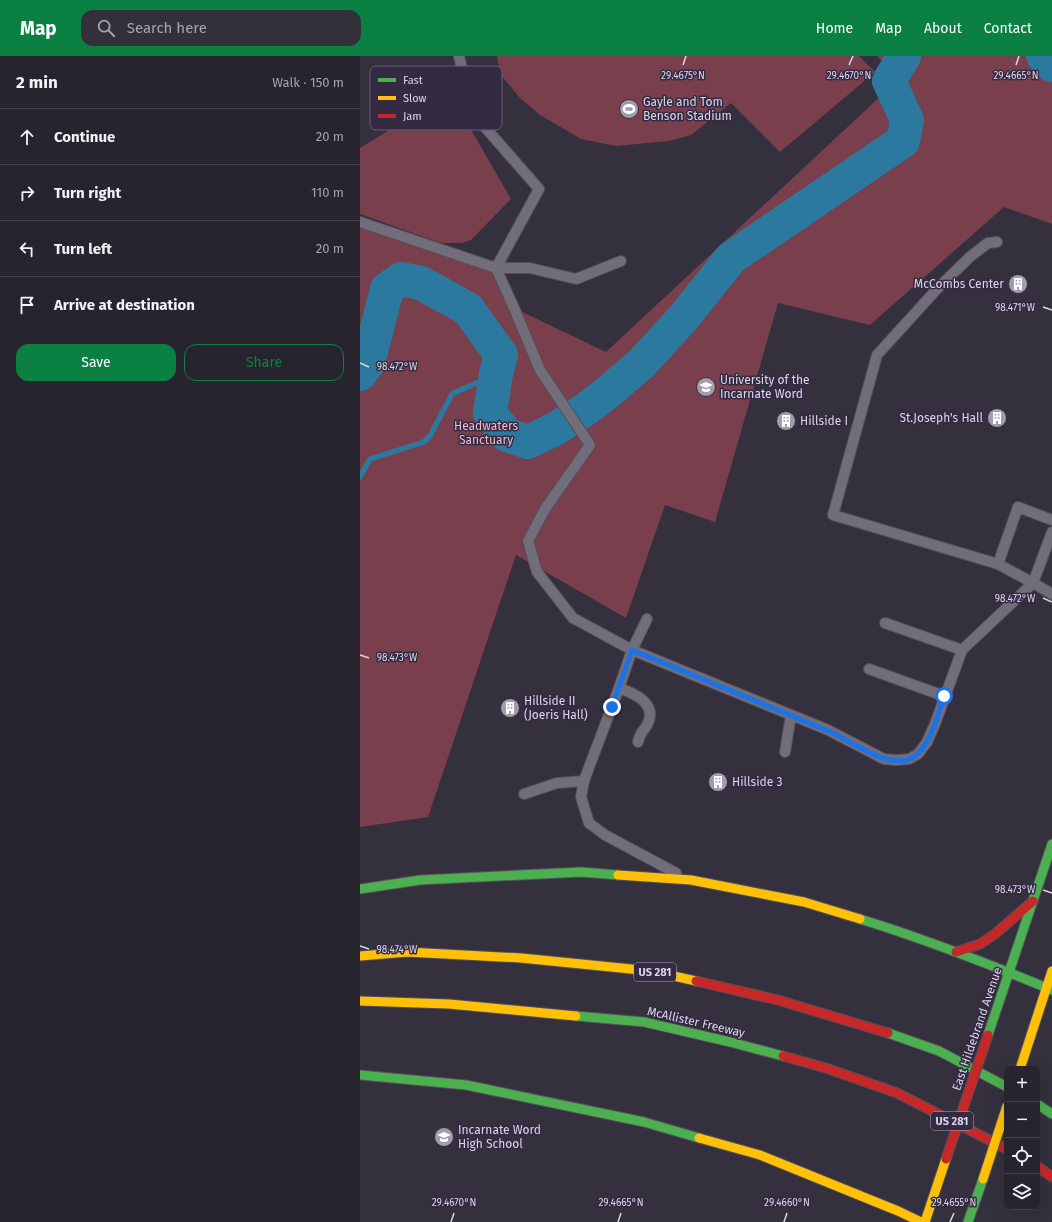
<!DOCTYPE html>
<meta charset="utf-8">
<style>
body{margin:0;font-family:"Fira Sans",sans-serif;background:#34303a;color:#f1f3f6}
.controls{position:absolute;right:12px;bottom:12px;display:grid;overflow:hidden;border-radius:8px;box-shadow:0 4px 16px #0002}
.controls button{width:36px;height:36px;display:grid;place-items:center;padding:0;border:0;border-bottom:1px solid #44414a;background:#28242e;color:#f1f3f6;font:20px sans-serif}
.stop{position:absolute;width:12px;height:12px;margin:-9px;border:3px solid #1a73e8;border-radius:50%;background:#fff}
.stop.end{background:#1a73e8;border-color:#fff;box-shadow:0 1px 4px #0008}
.list{margin:0;padding:0;list-style:none}
h2{display:flex;justify-content:space-between;align-items:center;height:52px;margin:0;padding:0 16px;font-size:17px}
h2 small{font-size:13px;font-weight:400;color:#a5a4aa}
.list li{display:grid;grid-template-columns:26px 1fr auto;gap:12px;align-items:center;box-sizing:border-box;height:56px;padding:0 16px;border-top:1px solid #44414a}
.list b{display:block;font-size:15px;white-space:nowrap}
.list em{font-size:13px;font-style:normal;color:#a5a4aa}
.actions{display:flex;gap:8px;padding:12px 16px}
.actions a{flex:1;padding:9px 0;border:1px solid #0b8043;border-radius:12px;text-align:center;font-size:14px;color:#0b8043}
.actions .main{background:#0b8043;color:#fff}
.icon{flex:none;width:22px;height:22px;fill:none;stroke:currentColor;stroke-width:2;stroke-linecap:round;stroke-linejoin:round}
.map{position:relative;flex:none;width:692px;height:1166px;overflow:hidden}
header{display:flex;align-items:center;gap:24px;box-sizing:border-box;height:56px;padding:0 20px;background:#0b8043;color:#fff}
header strong{font-size:19px}
nav{display:flex;gap:22px;margin-inline-start:auto;font-size:14px}
.search{width:280px;height:36px;background:#34303a;display:flex;align-items:center;gap:10px;box-sizing:border-box;padding:0 14px;border-radius:12px;color:#a5a4aa;font-size:15px}
main{display:flex}
aside{flex:1;background:#28242e}
.map>svg:first-child{display:block}
.green{fill:#793f4c}
.lines{fill:none;stroke-linecap:round;stroke-linejoin:round}
.stream{stroke:#2b799e;stroke-width:5.5}
.river{stroke:#2b799e;stroke-width:34}
.lane-casing{stroke:#534f5b;stroke-width:12}
.fast-casing{stroke:#534f5b;stroke-width:11}
.slow-casing{stroke:#534f5b;stroke-width:11}
.jam-casing{stroke:#534f5b;stroke-width:11}
.lane{stroke:#716d7a;stroke-width:10}
.fast{stroke:#4caf50;stroke-width:9}
.slow{stroke:#ffc107;stroke-width:9}
.jam{stroke:#c62828;stroke-width:9}
.slow-bridge-casing{stroke:#534f5b;stroke-width:11;stroke-linecap:butt}
.jam-bridge-casing{stroke:#534f5b;stroke-width:11;stroke-linecap:butt}
.slow-bridge{stroke:#ffc107;stroke-width:9}
.jam-bridge{stroke:#c62828;stroke-width:9}
.route{stroke:#1a73e8;stroke-width:5}
.ticks{fill:none;stroke:#dcd7e8;stroke-width:1.5}
.labels{text-anchor:middle;dominant-baseline:central;stroke-width:3;stroke-linejoin:round;paint-order:stroke}
.shield{fill:#342a44;stroke:#aaa3b7;stroke-width:1}
.shield-label{font-size:11px;font-weight:bold;fill:#dcd7e8}
.poi-label{font-size:12px;fill:#dcd7e8;stroke:#342a44;text-anchor:start}
.park-label{font-size:12px;fill:#f2bdc5;stroke:#342a44}
.street-label{font-size:12px;fill:#dcd7e8;stroke:#342a44}
.key{fill:#342a44;stroke:#665e75;stroke-width:1}
.key-label{font-size:11px;fill:#dcd7e8}
.ticks-label{font-size:10px;text-anchor:middle;fill:#dcd7e8;stroke:#342a44;stroke-width:3;stroke-linejoin:round;paint-order:stroke}
</style>
<header>
<strong>Map</strong>
<div class="search"><svg class="icon" aria-label="search" viewBox="0 0 24 24"><circle cx="10" cy="10" r="6"/><path d="M15 15l6 6"/></svg>Search here</div>
<nav><a>Home</a><a>Map</a><a>About</a><a>Contact</a></nav>
</header>
<main>
<aside>
<h2>2 min<small>Walk · 150 m</small></h2>
<ul class="list">
<li><svg class="icon" aria-label="ahead" viewBox="0 0 24 24"><path d="M12 20V5M6 11l6-6 6 6"/></svg><div><b>Continue</b></div><em>20 m</em></li>
<li><svg class="icon" aria-label="right" viewBox="0 0 24 24"><path d="M7 20v-9h11M14 6l5 5-5 5"/></svg><div><b>Turn right</b></div><em>110 m</em></li>
<li><svg class="icon" aria-label="left" viewBox="0 0 24 24"><path d="M17 20v-9H6M10 6l-5 5 5 5"/></svg><div><b>Turn left</b></div><em>20 m</em></li>
<li><svg class="icon" aria-label="arrive" viewBox="0 0 24 24"><path d="M6 21V4h12l-3 4 3 4H6"/></svg><div><b>Arrive at destination</b></div></li>
</ul>
<div class="actions"><a class="main">Save</a><a>Share</a></div>
</aside>
<div class="map">
<svg width="692" height="1166" viewBox="0 0 692 1166">
<rect width="100%" height="100%" fill="#35303e"/>
<!-- green -->
<g class="green">
<polygon points="137,0 499,0 515,16 420,96 371,47 331,79 309,85 256,90 221,83 180,59 160,42 140,18"/>
<polygon points="517,0 692,0 692,168 644,151 510,269 418,247 355,466 305,449 266,562 156,499 68,761 0,771 0,166 136,212 154,252 246,296 539,23"/>
<polygon points="90,37 151,143 111,184 102,187 81,187 0,158 0,92"/>
</g>
<g class="lines">
<!-- stream -->
<polyline class="stream" points="0,421 10,403 64,386 70,380 92,338 136,318"/>
<!-- river -->
<g class="river">
<polyline points="683,0 692,9"/>
<polyline points="0,318 8,307 27,233 41,223 61,227 108,253 141,299 136,318 130,357 147,379 168,386 195,373 226,353 247,337 282,307 324,261 371,202 543,85 547,64 529,25 544,0"/>
</g>
<defs>
<g id="lane">
<polyline points="99,0 106,30 124,70 179,133 136,212 170,212 216,223 261,205"/>
<polyline points="0,166 136,212 154,252 180,314 230,389 185,453 168,485 177,516 213,562 272,594 468,674 524,703 536,704 549,703 558,698 567,686 575,668 602,594 673,527 692,538"/>
<polyline points="637,186 628,187 611,200 577,233 517,299 473,459 638,508 673,527 692,476"/>
<polyline points="638,508 658,451 692,464"/>
<polyline points="287,563 272,594 259,632 231,706 224,725 221,741 229,767 245,779 316,817"/>
<polyline points="525,567 602,594"/>
<polyline points="509,613 584,640"/>
<path d="M259,632C276,638 298,648 287,669C283,676 280,676 278,686"/>
<polyline points="425,696 431,659"/>
<polyline points="164,738 197,727 224,725"/>
</g>
<g id="fast">
<polyline points="0,833 60,824 221,816 258,819"/>
<path d="M500,863C565,883 629,908 692,934"/>
<polyline points="216,960 284,966 370,986 423,1000"/>
<polyline points="528,977 579,995 647,1031"/>
<polyline points="628,979 692,788"/>
<polyline points="0,1019 106,1029 284,1066 339,1082"/>
<polyline points="677,1048 692,1058"/>
<polyline points="608,1166 623,1123"/>
</g>
<g id="slow">
<polyline points="258,819 331,824 444,846 500,863"/>
<polyline points="0,900 47,896 161,902 291,915 336,925"/>
<polyline points="0,945 89,948 216,960"/>
<polyline points="660,1013 692,915"/>
<polyline points="339,1082 400,1099 538,1155 561,1166"/>
<polyline points="565,1166 586,1103"/>
</g>
<g id="jam">
<polyline points="596,896 620,888 635,878 673,845"/>
<polyline points="336,925 418,944 528,977"/>
<polyline points="423,1000 466,1012 537,1037 647,1093"/>
<polyline points="677,1110 692,1121"/>
</g>
</defs>
<!-- lane casing -->
<use href="#lane" class="lane-casing"/>
<!-- fast casing -->
<use href="#fast" class="fast-casing"/>
<!-- slow casing -->
<use href="#slow" class="slow-casing"/>
<!-- jam casing -->
<use href="#jam" class="jam-casing"/>
<!-- lane -->
<use href="#lane" class="lane"/>
<!-- fast -->
<use href="#fast" class="fast"/>
<!-- slow -->
<use href="#slow" class="slow"/>
<!-- jam -->
<use href="#jam" class="jam"/>
<defs>
<polyline id="slow-bridge" points="623,1123 647,1050"/>
<polyline id="jam-bridge" points="586,1103 628,979"/>
</defs>
<!-- slow-bridge casing -->
<use href="#slow-bridge" class="slow-bridge-casing"/>
<!-- jam-bridge casing -->
<use href="#jam-bridge" class="jam-bridge-casing"/>
<!-- slow-bridge -->
<use href="#slow-bridge" class="slow-bridge"/>
<!-- jam-bridge -->
<use href="#jam-bridge" class="jam-bridge"/>
</g>
<g class="lines">
<!-- route -->
<path class="route" d="M252,651L272,594C337,621 401,647 466,674C486,682 503,696 523,702C530,705 543,706 550,703C570,694 578,659 584,640"/>
</g>
<!-- ticks -->
<path class="ticks" d="M323,9L326,0M489,9L493,0M656,9L659,0M683,251L692,254M0,307L9,311M683,542L692,546M0,599L9,602M683,834L692,837M0,890L9,893M91,1166L94,1157M258,1166L261,1157M424,1166L427,1157M590,1166L594,1157"/>
<!-- icons -->
<defs>
<symbol id="stadium-disc" viewBox="-11 -11 22 22"><circle r="9.5" fill="#a29dac" stroke="#342a44"/><path d="M0-5a6.5 5 0 1 0 0 10a6.5 5 0 1 0 0-10ZM-3.5-1.8h7v3.6h-7Z" fill="#fff"/></symbol>
<symbol id="building-disc" viewBox="-11 -11 22 22"><circle r="9.5" fill="#a29dac" stroke="#342a44"/><path d="M-4-6H4V6H1V3H-1V6H-4ZM-2.5-4.3h1.7v1.8h-1.7ZM.8-4.3h1.7v1.8H.8ZM-2.5-1h1.7V.8h-1.7ZM.8-1h1.7V.8H.8Z" fill="#fff"/></symbol>
<symbol id="university-disc" viewBox="-11 -11 22 22"><circle r="9.5" fill="#a29dac" stroke="#342a44"/><path d="M0-5L7-2L0 1L-7-2ZM-4 1L0 2.5L4 1V4Q0 6-4 4Z" fill="#fff"/></symbol>
<symbol id="school-disc" viewBox="-11 -11 22 22"><circle r="9.5" fill="#a29dac" stroke="#342a44"/><path d="M0-5L7-2L0 1L-7-2ZM-4 1L0 2.5L4 1V4Q0 6-4 4Z" fill="#fff"/></symbol>
</defs>
<g fill-rule="evenodd">
<use href="#stadium-disc" x="258" y="42" width="22" height="22"/>
<use href="#building-disc" x="647" y="217" width="22" height="22"/>
<use href="#university-disc" x="335" y="320" width="22" height="22"/>
<use href="#building-disc" x="626" y="351" width="22" height="22"/>
<use href="#building-disc" x="415" y="354" width="22" height="22"/>
<use href="#building-disc" x="139" y="641" width="22" height="22"/>
<use href="#building-disc" x="347" y="715" width="22" height="22"/>
<use href="#school-disc" x="73" y="1070" width="22" height="22"/>
</g>
<g class="labels">
<!-- shield labels -->
<g class="shield">
<rect x="274" y="907" width="42" height="18" rx="3"/>
<rect x="571" y="1056" width="42" height="18" rx="3"/>
</g>
<g class="shield-label">
<text x="295" y="916">US 281</text>
<text x="592" y="1065">US 281</text>
</g>
<!-- poi labels -->
<g class="poi-label">
<text x="283" y="46">Gayle and Tom<tspan x="283" dy="14">Benson Stadium</tspan></text>
<text x="644" y="228" text-anchor="end">McCombs Center</text>
<text x="360" y="324">University of the<tspan x="360" dy="14">Incarnate Word</tspan></text>
<text x="623" y="362" text-anchor="end">St.Joseph's Hall</text>
<text x="440" y="365">Hillside I</text>
<text x="164" y="645">Hillside II<tspan x="164" dy="14">(Joeris Hall)</tspan></text>
<text x="372" y="726">Hillside 3</text>
<text x="98" y="1074">Incarnate Word<tspan x="98" dy="14">High School</tspan></text>
</g>
<!-- park labels -->
<g class="park-label">
<text x="126" y="370">Headwaters<tspan x="126" dy="14">Sanctuary</tspan></text>
</g>
<!-- street labels -->
<g class="street-label">
<text transform="translate(336 966) rotate(13)">McAllister Freeway</text>
<text transform="translate(617 973) rotate(-71)">East Hildebrand Avenue</text>
</g>
</g>
<!-- legend -->
<rect x="10" y="10" width="132" height="64" rx="6" class="key"/>
<rect x="18" y="22" width="18" height="4" fill="#4caf50"/>
<rect x="18" y="40" width="18" height="4" fill="#ffc107"/>
<rect x="18" y="58" width="18" height="4" fill="#c62828"/>
<g class="key-label">
<text x="43" y="28">Fast</text>
<text x="43" y="46">Slow</text>
<text x="43" y="64">Jam</text>
</g>
<g class="ticks-label">
<text x="323" y="23">29.4675°N</text>
<text x="489" y="23">29.4670°N</text>
<text x="656" y="23">29.4665°N</text>
<text x="655" y="255">98.471°W</text>
<text x="37" y="314">98.472°W</text>
<text x="655" y="546">98.472°W</text>
<text x="37" y="605">98.473°W</text>
<text x="655" y="837">98.473°W</text>
<text x="37" y="897">98.474°W</text>
<text x="94" y="1150">29.4670°N</text>
<text x="261" y="1150">29.4665°N</text>
<text x="427" y="1150">29.4660°N</text>
<text x="594" y="1150">29.4655°N</text>
</g>
</svg>
<div class="controls">
<button>+</button>
<button>−</button>
<button><svg class="icon" aria-label="locate" viewBox="0 0 24 24"><circle cx="12" cy="12" r="6"/><path d="M12 2v4M12 18v4M2 12h4M18 12h4"/></svg></button>
<button><svg class="icon" aria-label="layers" viewBox="0 0 24 24"><path d="M12 4l9 5-9 5-9-5zM3 14l9 5 9-5"/></svg></button>
</div>
<div class="stop" style="left:584px;top:640px"></div>
<div class="stop end" style="left:252px;top:651px"></div>
</div>
</main>
